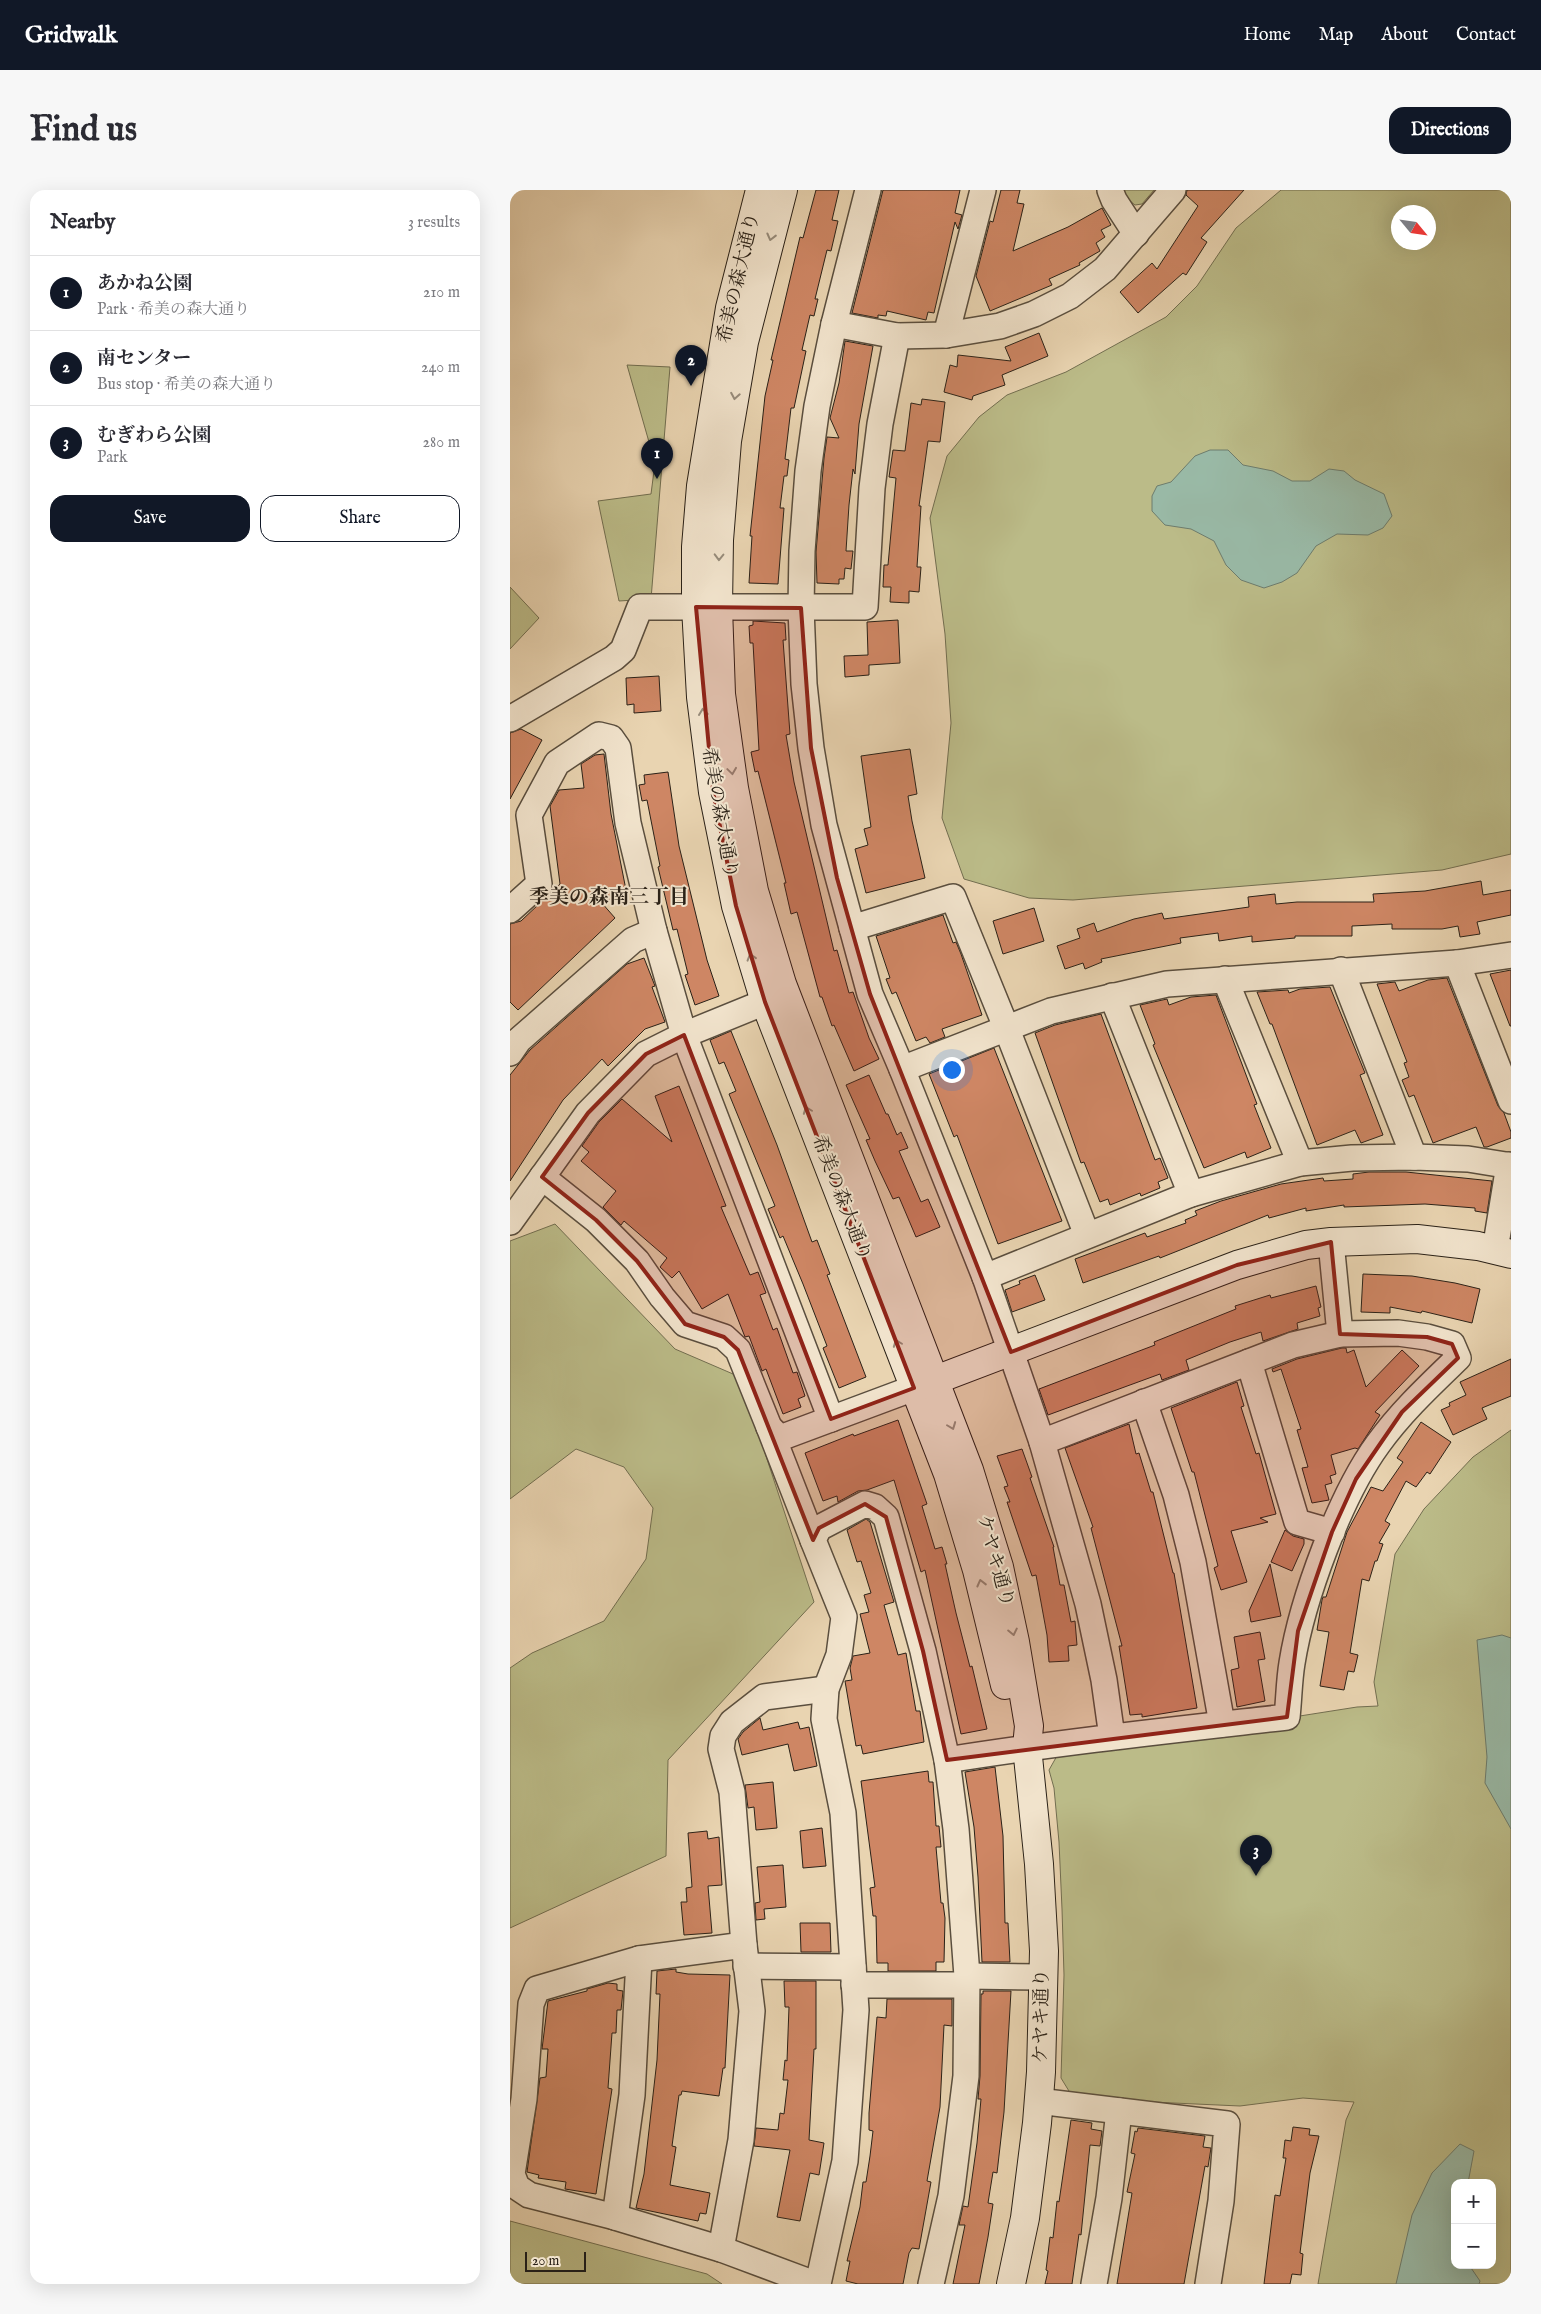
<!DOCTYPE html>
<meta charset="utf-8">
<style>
body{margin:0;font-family:"IM FELL English","Noto Serif JP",serif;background:#f7f7f7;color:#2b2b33}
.controls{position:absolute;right:15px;bottom:15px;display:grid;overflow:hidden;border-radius:10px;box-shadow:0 5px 20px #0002}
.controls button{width:45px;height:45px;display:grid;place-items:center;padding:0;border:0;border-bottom:1px solid #e1e1e2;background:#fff;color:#2b2b33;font:25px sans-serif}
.compass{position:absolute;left:881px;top:15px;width:45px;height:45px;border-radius:50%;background:#fff;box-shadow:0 5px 20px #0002;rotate:119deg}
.scale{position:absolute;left:15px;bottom:12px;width:61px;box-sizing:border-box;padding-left:5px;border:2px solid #2a2117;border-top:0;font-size:14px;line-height:18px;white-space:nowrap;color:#2a2117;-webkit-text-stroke:4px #f1e3cc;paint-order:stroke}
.you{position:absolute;left:441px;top:879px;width:18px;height:18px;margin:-12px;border:4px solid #fff;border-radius:50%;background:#1a73e8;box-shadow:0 0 0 8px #1a73e833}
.badge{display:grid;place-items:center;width:32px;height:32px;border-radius:50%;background:#111827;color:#fff;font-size:16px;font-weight:700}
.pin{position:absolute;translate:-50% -41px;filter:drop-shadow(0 1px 2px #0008)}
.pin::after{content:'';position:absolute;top:26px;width:18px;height:15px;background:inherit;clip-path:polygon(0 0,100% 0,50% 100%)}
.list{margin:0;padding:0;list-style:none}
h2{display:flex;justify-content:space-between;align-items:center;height:65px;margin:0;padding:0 20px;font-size:21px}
h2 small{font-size:16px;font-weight:400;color:#7c7c81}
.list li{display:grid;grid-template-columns:32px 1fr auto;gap:15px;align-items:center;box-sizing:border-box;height:75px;padding:0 20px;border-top:1px solid #e1e1e2}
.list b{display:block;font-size:19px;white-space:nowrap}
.list p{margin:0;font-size:16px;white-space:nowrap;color:#7c7c81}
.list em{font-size:16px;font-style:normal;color:#7c7c81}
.actions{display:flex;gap:10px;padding:15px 20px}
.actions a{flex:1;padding:11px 0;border:1px solid #111827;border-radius:15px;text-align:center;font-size:18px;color:#111827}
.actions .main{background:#111827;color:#fff}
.map{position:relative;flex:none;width:1001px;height:2094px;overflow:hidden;border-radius:15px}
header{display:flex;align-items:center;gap:30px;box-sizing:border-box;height:70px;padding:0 25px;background:#111827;color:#fff}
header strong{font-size:24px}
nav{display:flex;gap:28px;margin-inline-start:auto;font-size:18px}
.intro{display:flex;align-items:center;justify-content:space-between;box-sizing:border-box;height:120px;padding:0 30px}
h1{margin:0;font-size:35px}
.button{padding:12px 22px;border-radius:15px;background:#111827;color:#fff;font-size:18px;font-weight:700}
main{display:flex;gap:30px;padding:0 30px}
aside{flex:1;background:#fff;border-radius:15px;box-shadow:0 5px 20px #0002}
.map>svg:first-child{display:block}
.green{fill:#bb8;stroke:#726e50;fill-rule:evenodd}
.water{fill:#99b9a6;stroke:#6d7c6d}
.building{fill:#ce8664;stroke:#2a2117}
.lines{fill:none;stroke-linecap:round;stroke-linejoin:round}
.street-casing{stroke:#5a4e3e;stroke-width:28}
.secondary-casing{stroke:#2a2117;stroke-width:30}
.street{stroke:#f1e3cc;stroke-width:25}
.secondary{stroke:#f1e3cc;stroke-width:28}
.oneway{stroke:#978c7b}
.marked{fill:#8f2418;fill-opacity:0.2;stroke:#8f2418;stroke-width:4;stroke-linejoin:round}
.labels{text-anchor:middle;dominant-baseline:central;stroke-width:4;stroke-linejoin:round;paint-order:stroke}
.street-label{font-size:19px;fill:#2a2117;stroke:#f1e3cc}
.neighbourhood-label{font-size:20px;font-weight:bold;fill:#2a2117;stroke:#f1e3cc}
</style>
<header>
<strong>Gridwalk</strong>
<nav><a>Home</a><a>Map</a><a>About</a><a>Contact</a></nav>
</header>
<div class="intro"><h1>Find us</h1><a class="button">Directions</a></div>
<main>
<aside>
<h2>Nearby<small>3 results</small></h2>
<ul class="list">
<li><span class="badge">1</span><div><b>あかね公園</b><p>Park · 希美の森大通り</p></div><em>210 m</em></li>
<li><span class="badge">2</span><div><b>南センター</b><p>Bus stop · 希美の森大通り</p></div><em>240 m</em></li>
<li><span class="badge">3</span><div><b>むぎわら公園</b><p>Park</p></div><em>280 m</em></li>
</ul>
<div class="actions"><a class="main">Save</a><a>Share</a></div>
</aside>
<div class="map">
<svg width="1001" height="2094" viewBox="0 0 1001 2094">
<rect width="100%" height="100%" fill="#e9d4b1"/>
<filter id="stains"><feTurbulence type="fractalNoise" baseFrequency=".004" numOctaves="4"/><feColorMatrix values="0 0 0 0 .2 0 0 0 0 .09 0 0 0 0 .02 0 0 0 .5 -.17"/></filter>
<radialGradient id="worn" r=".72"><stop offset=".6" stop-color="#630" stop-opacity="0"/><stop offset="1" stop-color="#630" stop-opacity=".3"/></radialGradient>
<!-- green -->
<g class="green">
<polygon points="612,0 644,0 632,14 625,15 615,7"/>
<path d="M771,0H1001V664L932,680L563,710L519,708L454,689L432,628L441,533L435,444L420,328L437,266L469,227L497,205L556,182L656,127L687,96L726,38ZM888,22H918V52H888Z"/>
<polygon points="117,175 160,177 141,409 109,411 88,311 141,304 145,273"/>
<polygon points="0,397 29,428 0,459"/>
<polygon points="45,1034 165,1159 230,1187 304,1412 158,1570 156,1666 0,1738 0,1478 22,1463 94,1431 136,1369 143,1318 114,1277 66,1259 0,1309 0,1051"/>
<path d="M1001,1240V2094H808L836,1930L844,1912L793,1908L730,1916L597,1910L562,1906L551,1888L554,1785L552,1719L549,1652L544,1598L539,1580L548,1564L847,1517L868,1516L864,1492L885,1364L914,1319L963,1267ZM945,1993H982V2075H945Z"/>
<polygon points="0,2031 197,2084 212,2094 0,2094"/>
</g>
<!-- water -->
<g class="water">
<polygon points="700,260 718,260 733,275 763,281 782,291 800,291 819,279 834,281 845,290 874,304 882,326 873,338 858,345 827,344 806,356 787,383 772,392 754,398 731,390 716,375 704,351 681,339 655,335 642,321 642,306 647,296 661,292 685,266"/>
<polygon points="992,1445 1001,1448 1001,1639 975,1593 977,1567 967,1450"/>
<polygon points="950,1954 964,1961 958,1993 945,1993 945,2075 959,2075 970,2091 969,2094 886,2094 902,2025 922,1983"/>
</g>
<!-- building -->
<g class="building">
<polygon points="306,0 329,0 322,30 328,31 321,61 317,60 305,109 308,109 304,126 300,125 292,160 296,161 284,218 281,218 275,269 279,270 277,286 274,286 270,318 274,318 268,394 239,393 242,346 240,346 255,206 263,170 261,170 290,47 293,48"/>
<polygon points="373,0 450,0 445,23 452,25 448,39 445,32 424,123 418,122 416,130 377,121 376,126 368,125 368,128 342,123"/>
<polygon points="491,0 510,0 507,13 514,14 503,61 558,37 592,18 601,35 591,40 595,47 586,53 590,61 569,73 570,75 539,89 542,95 480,121 466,86 480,31 483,32"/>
<polygon points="677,0 734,0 691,48 697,52 676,85 673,83 628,123 610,102 642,73 647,79 688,16 676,5"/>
<polygon points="529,143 538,166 492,185 495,195 463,206 462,210 434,202 440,175 447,177 448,165 501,171 495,157"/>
<polygon points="335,151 363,156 349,234 345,284 343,279 339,315 336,361 343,361 341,379 335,378 334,389 329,389 329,394 307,393 306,362 314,268 317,247 329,248 320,228 329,193"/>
<polygon points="412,209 435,212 430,252 418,251 409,316 411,316 407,377 411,377 409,402 399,401 399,413 380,412 381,397 373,397 374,375 378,375 386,288 379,287 383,260 395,261 401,213 411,215"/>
<polygon points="388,430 390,473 359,475 359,485 335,487 334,466 358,465 357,432"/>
<polygon points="243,431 275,433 276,450 273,450 280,544 276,545 284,592 324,761 327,760 339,803 343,802 359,848 369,869 344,881 324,835 322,836 312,807 310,807 287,722 281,724 274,693 276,693 248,581 245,582 241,562 249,560 243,453 240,453 239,436 243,435"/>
<polygon points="149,486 151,521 124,523 124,514 117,515 116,488"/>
<polygon points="11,539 32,550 0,609 0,543"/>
<polygon points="400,559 407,604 398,606 402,631 415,688 356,703 345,659 358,655 354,639 361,637 351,566"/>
<polygon points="94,564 101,624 117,705 91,712 105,728 8,820 0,812 0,734 11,731 50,694 40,616 49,600 74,598 71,574 85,565"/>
<polygon points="158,582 169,656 197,770 209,806 185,815 175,785 178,784 167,739 163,740 148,677 150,676 137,610 132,611 129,595 135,594 134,585"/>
<polygon points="971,691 973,705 1001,700 1001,725 967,732 970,744 950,747 948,736 932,739 882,739 882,734 842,736 842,746 785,746 785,748 742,752 742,746 709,751 708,743 670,748 671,753 591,769 592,772 575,779 573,773 555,779 547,756 570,748 567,739 584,733 587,742 624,729 652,723 654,729 739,717 738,707 765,704 766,714 787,712 864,712 863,704 915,701"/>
<polygon points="524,718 534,751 493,764 483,731"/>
<polygon points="433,725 443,753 446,752 451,764 472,825 432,839 435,847 420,853 416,847 406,851 386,802 382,804 376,789 380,788 366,746"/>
<polygon points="134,768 145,796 142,797 155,832 135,839 98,876 92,869 53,910 0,991 0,885 20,860 117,774"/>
<polygon points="1001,780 1001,836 1000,836 980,784"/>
<polygon points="937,788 988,916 994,923 1001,942 1001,948 977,957 974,957 966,937 923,953 904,905 899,907 892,890 899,887 894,873 897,872 867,794 885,792 889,801 918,790"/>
<polygon points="820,797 855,883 850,885 873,945 851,953 845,940 807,955 762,834 760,834 747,802 778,800 779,803 790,799"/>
<polygon points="706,805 747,914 744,915 761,958 737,968 735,962 694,978 643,855 645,854 630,815 657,809 659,815 681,807"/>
<polygon points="591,824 645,970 650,968 658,988 648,992 650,998 631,1006 630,1003 600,1015 598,1009 590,1012 574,972 571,973 525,843 545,835"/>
<polygon points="221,841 267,955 302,1052 307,1050 320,1084 317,1085 356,1187 329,1198 313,1158 317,1156 293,1094 273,1046 270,1048 258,1019 265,1016 219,904 226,901 214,872 209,874 200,850"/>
<polygon points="484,858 552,1031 488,1054 447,945 444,947 419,884"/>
<polygon points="359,885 376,924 378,924 387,945 391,942 398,958 389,961 411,1012 418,1009 430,1037 406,1047 389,1007 383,1009 365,971 356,950 360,949 336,895"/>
<polygon points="169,896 216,1016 211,1017 240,1085 248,1082 256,1103 250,1105 263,1140 267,1138 283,1183 287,1182 295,1206 288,1209 291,1217 273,1224 256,1179 252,1181 239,1146 235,1147 218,1104 192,1119 169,1081 162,1088 150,1077 157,1068 114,1031 111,1035 93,1017 106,1001 71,971 79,962 72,956 89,932 112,909 162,952 145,906"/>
<polygon points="859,982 896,982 982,991 977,1023 965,1021 965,1018 915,1014 834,1017 834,1015 796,1021 796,1018 759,1028 758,1025 650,1068 649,1066 573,1093 565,1069 635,1043 637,1047 676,1033 675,1030 687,1025 685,1021 711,1011 771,994 813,988 814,991 843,989 843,984"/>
<polygon points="853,1084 902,1086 945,1093 970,1099 962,1133 912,1121 911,1123 880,1117 880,1123 851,1122"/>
<polygon points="525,1085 535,1110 502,1122 495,1100 510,1094 509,1091"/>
<polygon points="806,1096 811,1117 808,1118 810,1126 787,1133 788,1139 753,1151 751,1142 720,1152 676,1170 679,1180 652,1190 650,1184 538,1225 529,1199 645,1155 644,1152 726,1119 725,1116 760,1105 761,1108"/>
<polygon points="832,1158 836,1158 837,1163 844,1160 856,1197 892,1160 909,1176 865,1222 870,1225 848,1259 845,1258 821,1265 826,1284 820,1286 822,1293 815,1295 819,1310 802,1313 792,1278 798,1277 787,1240 791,1239 771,1179 763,1182 762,1179 787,1169"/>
<polygon points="1001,1169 1001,1206 972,1218 977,1229 943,1245 931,1220 940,1216 939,1213 956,1205 950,1192"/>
<polygon points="727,1192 734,1216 731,1217 746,1264 749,1263 766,1324 750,1328 758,1332 721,1341 737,1392 711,1400 704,1378 708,1376 684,1282 682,1282 661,1218"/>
<polygon points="388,1230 417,1314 412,1316 425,1359 432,1357 437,1374 435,1374 446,1423 460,1477 462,1476 477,1539 451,1544 415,1380 411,1382 384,1290 357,1300 348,1301 328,1312 327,1306 313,1311 295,1263 343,1244 344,1246"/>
<polygon points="911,1232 941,1252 920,1284 917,1282 906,1297 896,1291 875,1331 880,1334 869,1353 873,1354 867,1371 865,1371 859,1391 852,1389 840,1463 848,1465 844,1482 838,1481 834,1500 810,1496 819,1442 807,1440 812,1410 813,1407 816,1407 837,1342 861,1297 873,1301 893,1272 887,1268"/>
<polygon points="619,1234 626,1264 629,1263 641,1302 643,1302 663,1383 664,1383 687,1518 632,1527 632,1524 620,1525 609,1456 612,1456 581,1338 583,1337 555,1258"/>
<polygon points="512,1259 522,1287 520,1288 544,1357 543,1357 550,1395 554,1395 561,1432 565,1431 567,1455 558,1456 559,1471 539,1472 537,1445 526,1385 522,1386 497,1312 500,1312 494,1297 498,1296 487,1266"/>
<polygon points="356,1329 360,1332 384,1412 374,1415 388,1465 396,1463 406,1521 410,1521 414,1552 353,1564 351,1555 346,1556 335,1491 342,1490 340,1478 343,1466 360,1463 350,1424 359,1422 354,1405 361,1403 351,1371 347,1372 337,1340"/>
<polygon points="775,1340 783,1346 794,1349 794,1354 782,1381 761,1372"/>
<polygon points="760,1374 771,1426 741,1432 739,1421"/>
<polygon points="750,1442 755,1469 748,1470 755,1511 727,1517 721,1480 729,1478 724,1447"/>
<polygon points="250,1528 253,1540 288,1532 290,1539 299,1537 307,1576 284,1581 278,1554 232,1565 228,1549 233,1542"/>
<polygon points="485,1577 493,1646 495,1733 498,1733 500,1772 472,1772 468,1687 464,1637 455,1582"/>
<polygon points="418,1581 419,1592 423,1592 426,1636 429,1636 431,1657 426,1657 431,1713 433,1713 435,1728 434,1772 426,1772 426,1781 378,1781 378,1773 367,1773 366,1726 363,1726 360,1698 365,1697 351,1591"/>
<polygon points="263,1592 267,1638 246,1640 244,1617 238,1618 235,1595"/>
<polygon points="312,1638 316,1676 293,1678 290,1641"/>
<polygon points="197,1641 198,1649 209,1647 212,1695 198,1696 202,1743 174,1745 171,1712 177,1712 176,1698 182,1697 178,1643"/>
<polygon points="273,1675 276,1717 254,1719 255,1729 246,1730 245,1713 250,1712 247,1677"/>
<polygon points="290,1733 320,1733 321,1762 291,1762"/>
<polygon points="166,1779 166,1782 178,1784 220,1785 215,1878 213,1878 209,1906 172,1901 171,1905 169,1905 162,1956 166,1957 160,1995 200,2003 196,2024 190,2023 188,2031 126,2018 134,1984 147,1870 150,1804 146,1804 147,1781"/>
<polygon points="274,1791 306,1791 306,1859 304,1859 299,1950 314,1953 309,1985 300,1983 290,2031 267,2027 280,1960 244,1956 246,1938 268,1940 270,1923 274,1924 278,1890 273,1890 275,1870 277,1871 279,1817 275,1817"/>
<polygon points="98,1793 107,1794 107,1800 113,1801 111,1820 107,1820 106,1843 102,1843 98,1898 102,1899 86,2004 55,1999 56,1992 28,1988 29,1985 17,1982 30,1888 36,1887 38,1859 32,1859 38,1811 77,1801 77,1799"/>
<polygon points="473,1801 501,1801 494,1922 487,1983 483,1982 478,2013 483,2014 478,2047 469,2094 443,2094 455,2035 449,2035 453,2016 458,2017 467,1953 471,1909 468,1909 470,1886 471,1804 473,1804"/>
<polygon points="377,1809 442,1809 442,1836 434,1835 430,1917 417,1991 421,1992 409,2059 402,2058 399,2063 393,2094 348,2094 336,2091 340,2071 337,2071 350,2017 353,1992 356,1992 360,1966 363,1941 359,1940 359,1923 367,1827 376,1828"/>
<polygon points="561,1930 582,1933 581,1939 592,1941 590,1956 580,1955 571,2045 569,2044 562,2094 535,2094 538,2081 536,2080 540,2047 543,2048 547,2011 549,2012"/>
<polygon points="783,1937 800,1939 799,1945 809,1946 800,1983 790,2063 793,2064 791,2085 782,2084 780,2094 754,2094 765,2005 770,2006 776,1968 773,1968 775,1950 781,1951"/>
<polygon points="628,1938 695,1946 693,1957 701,1958 698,1977 695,1976 674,2094 607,2094 622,2003 617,2002 625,1964 621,1963 625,1941 627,1942"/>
</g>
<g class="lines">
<defs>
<g id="street">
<polyline points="358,0 324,134 307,216 298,281 292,361 291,418 294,494 301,558 314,635 360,804 392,879 475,1087 681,1004 790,973 842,968 904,967 958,969 1001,976"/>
<polyline points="600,0 604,10 626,44"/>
<polyline points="324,134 387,146 436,145 490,136 524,124 560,106 595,79 663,0"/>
<polyline points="436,145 473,0"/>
<polyline points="0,529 104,468 113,460 130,417 355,417 362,298 370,234 387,146"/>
<polyline points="0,720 29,694 19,625 47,573 89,545 101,548 108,558 118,633 144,741 174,845 321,1229"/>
<polyline points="342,738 443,707 496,837 577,1045"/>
<polyline points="947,773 1001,911"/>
<polyline points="831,780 904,967"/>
<polyline points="715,789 790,973"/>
<polyline points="602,806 681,1004"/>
<polyline points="0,863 9,850 123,750 144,741"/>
<polyline points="392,879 541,821 657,794 947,773 1001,765"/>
<polyline points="32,987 86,1030 127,1071 152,1107 175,1134 214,1147 228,1160 259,1237 270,1248 404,1198"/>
<polyline points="0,1032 78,923 136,864 174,845 255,812"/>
<polyline points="821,1052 830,1144"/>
<polyline points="985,1060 999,975"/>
<polyline points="475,1087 532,1252"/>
<polyline points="739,1172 787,1332 822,1342"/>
<polyline points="634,1212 666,1305 683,1372 712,1534"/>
<polyline points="259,1237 303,1350"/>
<path d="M437,1570C550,1552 663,1540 777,1527C779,1509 779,1491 782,1473C792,1410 830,1306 868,1254C891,1222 920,1195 948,1168L942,1154L917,1147L888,1143L830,1144L783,1155L532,1252L578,1414L594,1490L602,1547"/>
<polyline points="234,1755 129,1769 27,1799 21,1814 14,1909 2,1984 7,1997 19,2005 105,2027 211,2059 305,2094"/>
<polyline points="236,1776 343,1777"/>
<polyline points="457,1786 533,1787"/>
<polyline points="344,1795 457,1795"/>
<polyline points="528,1911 717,1934 711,2011 698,2094"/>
<polyline points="105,2027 122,1905 129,1769"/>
<polyline points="211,2059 231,1950 242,1821 234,1755 222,1602 211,1559 213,1546 222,1532 254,1507 316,1499"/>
<polyline points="308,2094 335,1971 346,1820 333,1623 314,1529 316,1499 329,1465 334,1427 303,1350 309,1338 355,1314 365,1317 376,1327 413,1461 437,1570 446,1639 457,1786 456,1886 441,2006 421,2094"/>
<polyline points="584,2094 599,2008 609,1921"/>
</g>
<g id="secondary">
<polyline points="250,0 220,118 191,296 186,357 186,417 191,507 203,602 226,716 255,812 438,1284 467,1380 495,1495"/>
<polyline points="273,0 234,152 217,251 209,350 208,417 211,504 224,598 244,701 272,794 459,1280 489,1377 505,1452 519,1536 517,1557 529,1674 534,1761 531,1882 527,1933 515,2028 501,2094"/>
<polyline points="407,1197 727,1075 796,1055 821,1052 907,1049 968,1056 1001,1064"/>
</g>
</defs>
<!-- street casing -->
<use href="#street" class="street-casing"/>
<!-- secondary casing -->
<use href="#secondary" class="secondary-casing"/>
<!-- street -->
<use href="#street" class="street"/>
<!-- secondary -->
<use href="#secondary" class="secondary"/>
</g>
<!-- one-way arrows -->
<defs><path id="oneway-chevron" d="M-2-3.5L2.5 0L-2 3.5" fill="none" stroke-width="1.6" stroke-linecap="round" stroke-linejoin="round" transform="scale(1.25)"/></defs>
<g class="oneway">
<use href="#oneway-chevron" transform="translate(261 47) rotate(104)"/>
<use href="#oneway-chevron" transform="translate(225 206) rotate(100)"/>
<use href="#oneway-chevron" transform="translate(209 367) rotate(91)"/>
<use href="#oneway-chevron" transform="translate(193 522) rotate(-97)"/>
<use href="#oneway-chevron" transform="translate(222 581) rotate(82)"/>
<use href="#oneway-chevron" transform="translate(241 767) rotate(-107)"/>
<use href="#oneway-chevron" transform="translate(297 920) rotate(-111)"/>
<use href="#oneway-chevron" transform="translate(387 1153) rotate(-111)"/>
<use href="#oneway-chevron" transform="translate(442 1236) rotate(69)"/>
<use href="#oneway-chevron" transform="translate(471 1393) rotate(-104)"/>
<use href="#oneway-chevron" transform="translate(503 1442) rotate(78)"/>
</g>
<!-- marked area -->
<path class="marked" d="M186,417L291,418L301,558L327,688L360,804L501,1162L727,1075L821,1052L830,1144L917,1147L942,1154L948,1168L892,1222L846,1289L822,1342L788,1441L777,1527L437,1570L413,1461L376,1327L355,1314L309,1338L303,1350L228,1160L214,1147L175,1134L127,1071L86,1030L32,987L78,923L136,864L174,845L321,1229L404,1198L255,812L226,716L203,602Z"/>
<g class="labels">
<!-- street labels -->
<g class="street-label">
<text transform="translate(229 88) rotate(-77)">希美の森大通り</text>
<text transform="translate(209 623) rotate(80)">希美の森大通り</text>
<text transform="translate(331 1008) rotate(69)">希美の森大通り</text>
<text transform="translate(485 1371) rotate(75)">ケヤキ通り</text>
<text transform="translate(532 1826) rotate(-89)">ケヤキ通り</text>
</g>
<!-- neighbourhood labels -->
<g class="neighbourhood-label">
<text x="99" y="707">季美の森南三丁目</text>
</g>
</g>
<rect width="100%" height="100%" filter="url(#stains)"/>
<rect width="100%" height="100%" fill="url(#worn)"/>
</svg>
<div class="controls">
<button>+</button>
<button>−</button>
</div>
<svg class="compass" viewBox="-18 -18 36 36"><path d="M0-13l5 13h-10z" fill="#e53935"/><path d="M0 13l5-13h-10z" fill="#7c7c81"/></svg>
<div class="scale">20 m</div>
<div class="you"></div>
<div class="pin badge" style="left:147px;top:289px">1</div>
<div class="pin badge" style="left:181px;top:196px">2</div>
<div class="pin badge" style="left:746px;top:1686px">3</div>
</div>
</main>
